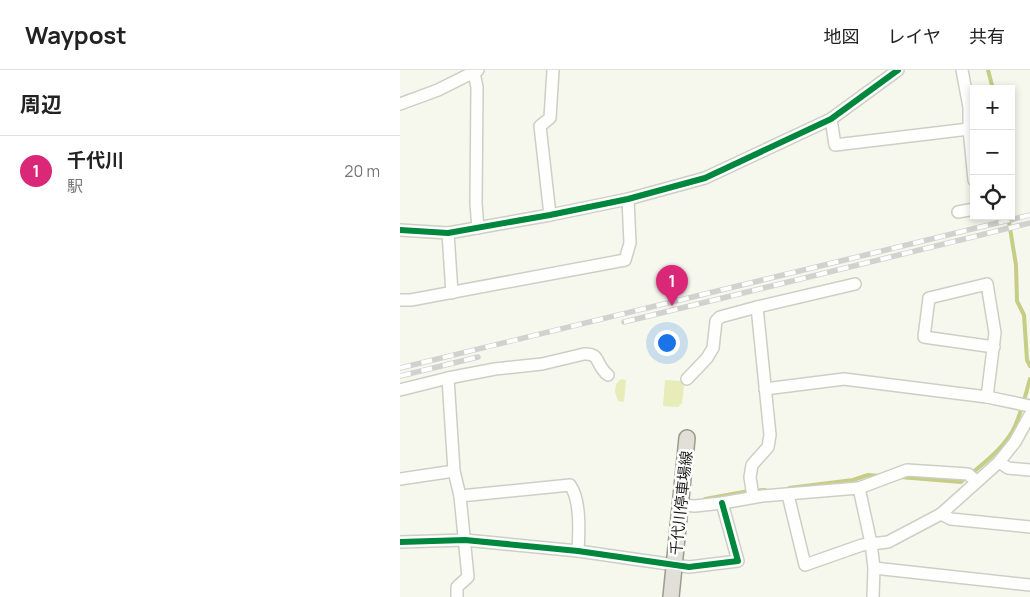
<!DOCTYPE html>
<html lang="ja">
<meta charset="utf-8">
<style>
body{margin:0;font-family:Manrope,"Noto Sans JP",sans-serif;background:#f6f6f6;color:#222}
.controls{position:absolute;right:15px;top:15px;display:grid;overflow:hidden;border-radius:0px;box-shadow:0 2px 8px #0003}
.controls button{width:45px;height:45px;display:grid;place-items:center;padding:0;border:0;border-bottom:1px solid #e0e0e0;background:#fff;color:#222;font:25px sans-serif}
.you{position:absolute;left:266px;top:272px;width:18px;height:18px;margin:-12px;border:4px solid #fff;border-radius:50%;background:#1a73e8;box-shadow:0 0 0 8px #1a73e833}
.badge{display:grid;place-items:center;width:32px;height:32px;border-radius:50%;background:#db2777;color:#fff;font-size:16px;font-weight:700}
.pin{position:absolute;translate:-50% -41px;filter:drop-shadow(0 1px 2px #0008)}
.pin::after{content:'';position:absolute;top:26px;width:18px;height:15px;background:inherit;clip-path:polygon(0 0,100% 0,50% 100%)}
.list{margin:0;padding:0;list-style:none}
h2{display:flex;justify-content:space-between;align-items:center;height:65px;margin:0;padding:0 20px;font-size:21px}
h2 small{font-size:16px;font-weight:400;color:#767676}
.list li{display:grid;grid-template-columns:32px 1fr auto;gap:15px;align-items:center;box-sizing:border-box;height:70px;padding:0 20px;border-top:1px solid #e0e0e0}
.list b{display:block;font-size:19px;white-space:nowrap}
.list p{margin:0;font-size:16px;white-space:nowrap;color:#767676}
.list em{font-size:16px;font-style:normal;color:#767676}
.icon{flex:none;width:28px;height:28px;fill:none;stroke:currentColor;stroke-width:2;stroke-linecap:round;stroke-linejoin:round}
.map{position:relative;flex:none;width:630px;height:527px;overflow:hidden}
header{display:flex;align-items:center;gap:30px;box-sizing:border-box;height:70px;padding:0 25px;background:#fff;border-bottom:1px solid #e0e0e0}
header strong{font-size:24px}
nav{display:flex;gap:28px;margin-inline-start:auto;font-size:18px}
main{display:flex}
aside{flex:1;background:#fff}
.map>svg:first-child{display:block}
.green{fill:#e7ecb8}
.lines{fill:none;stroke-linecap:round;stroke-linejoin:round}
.stream{stroke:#c6cd85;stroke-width:4}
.minor-casing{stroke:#cdcfc6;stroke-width:14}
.major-casing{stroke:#9b9d8b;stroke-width:18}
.minor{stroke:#fefefc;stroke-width:11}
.major{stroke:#e0e0d8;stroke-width:15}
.rail-casing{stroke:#d1d2cf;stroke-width:5.5}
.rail{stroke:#fff;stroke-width:4;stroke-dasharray:11;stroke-linecap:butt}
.cycleway-casing{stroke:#fff;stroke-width:9}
.cycleway{stroke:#00873e;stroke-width:6}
.labels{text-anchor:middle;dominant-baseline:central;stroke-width:5;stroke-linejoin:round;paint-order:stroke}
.street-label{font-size:15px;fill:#1f2019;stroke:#fff}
</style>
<header>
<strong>Waypost</strong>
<nav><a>地図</a><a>レイヤ</a><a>共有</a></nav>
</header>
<main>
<aside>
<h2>周辺<small></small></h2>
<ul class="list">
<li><span class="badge">1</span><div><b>千代川</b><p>駅</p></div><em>20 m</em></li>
</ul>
</aside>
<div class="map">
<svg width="630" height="527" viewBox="0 0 630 527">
<rect width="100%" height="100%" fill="#f6f8ed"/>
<!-- green -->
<g class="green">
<polygon points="221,309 226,310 224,332 218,331 215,322 216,314"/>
<polygon points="265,310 281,311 284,316 282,333 278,337 263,336"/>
</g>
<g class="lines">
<!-- stream -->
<g class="stream">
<polyline points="588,0 593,19"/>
<polyline points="608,146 616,195 617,231 624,245 627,290 630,296"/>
<path d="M500,407L561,412C579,397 600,382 612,362C621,346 625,326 630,309"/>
<polyline points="389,418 453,410 468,405 481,406"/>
<polyline points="305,429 349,421 365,420"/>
</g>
<defs>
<g id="minor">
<polyline points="562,0 569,37 569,59 574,110"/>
<polyline points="74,3 77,17 76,134 78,158"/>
<polyline points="0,34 38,20 78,0"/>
<polyline points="431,49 435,75 569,59"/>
<polyline points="558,142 574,139"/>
<polyline points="150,145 140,56 150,48 153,0"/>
<polyline points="0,160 48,163 150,145 228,129 305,108 431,49 498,0"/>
<polyline points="48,163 52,223"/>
<polyline points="0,230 11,230 225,190 230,173 228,129"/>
<polyline points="48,308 54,401 60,426 68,507 57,517 57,527"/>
<polyline points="287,309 307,288 313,278 316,251 320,247 357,237 455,214"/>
<polyline points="365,319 444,309 587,327 630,336"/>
<path d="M0,320L48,308L95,299L142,294L184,284C201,283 195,295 208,305"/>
<polyline points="587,327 595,263 587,214 529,228 524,267 594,277"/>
<polyline points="599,392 608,398 630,400"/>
<polyline points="0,409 54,401"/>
<polyline points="459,418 507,400 568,404 576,411"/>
<polyline points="388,425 405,495 462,475 488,472 541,444 599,392 615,372 630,345"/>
<path d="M60,426L170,415C181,430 179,463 178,481"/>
<polyline points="353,427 350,407 352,395 368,377 370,365 357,237"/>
<polyline points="281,435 295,436 322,433 362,426 459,418 471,473 474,498 473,527"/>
<polyline points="541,444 551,449 630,457"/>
<polyline points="0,472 65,470 178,481 289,497 338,491 322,433"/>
<polyline points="474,498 630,515"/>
</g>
<polyline id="major" points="271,527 287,368"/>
</defs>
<!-- minor casing -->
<use href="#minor" class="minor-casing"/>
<!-- major casing -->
<use href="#major" class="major-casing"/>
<!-- minor -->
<use href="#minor" class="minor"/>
<!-- major -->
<use href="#major" class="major"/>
<defs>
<g id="rail">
<polyline points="224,252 630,153"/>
<polyline points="0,298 630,145"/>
<polyline points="0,306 78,287"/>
</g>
</defs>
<!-- rail casing -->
<use href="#rail" class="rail-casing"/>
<!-- rail -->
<use href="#rail" class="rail"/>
<defs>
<g id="cycleway">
<polyline points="0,160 48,163 150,145 228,129 305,108 431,49 498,0"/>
<polyline points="0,472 65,470 178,481 289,497 338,491 322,433"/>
</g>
</defs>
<!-- cycleway casing -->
<use href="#cycleway" class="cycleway-casing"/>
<!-- cycleway -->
<use href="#cycleway" class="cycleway"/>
</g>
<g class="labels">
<!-- street labels -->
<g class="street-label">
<text transform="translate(281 433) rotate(-84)">千代川停車場線</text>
</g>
</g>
</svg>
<div class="controls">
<button>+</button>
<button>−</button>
<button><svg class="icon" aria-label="locate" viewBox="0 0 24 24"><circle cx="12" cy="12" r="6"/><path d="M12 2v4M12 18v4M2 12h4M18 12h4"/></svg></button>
</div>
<div class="you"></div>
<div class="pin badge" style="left:272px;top:236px">1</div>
</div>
</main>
